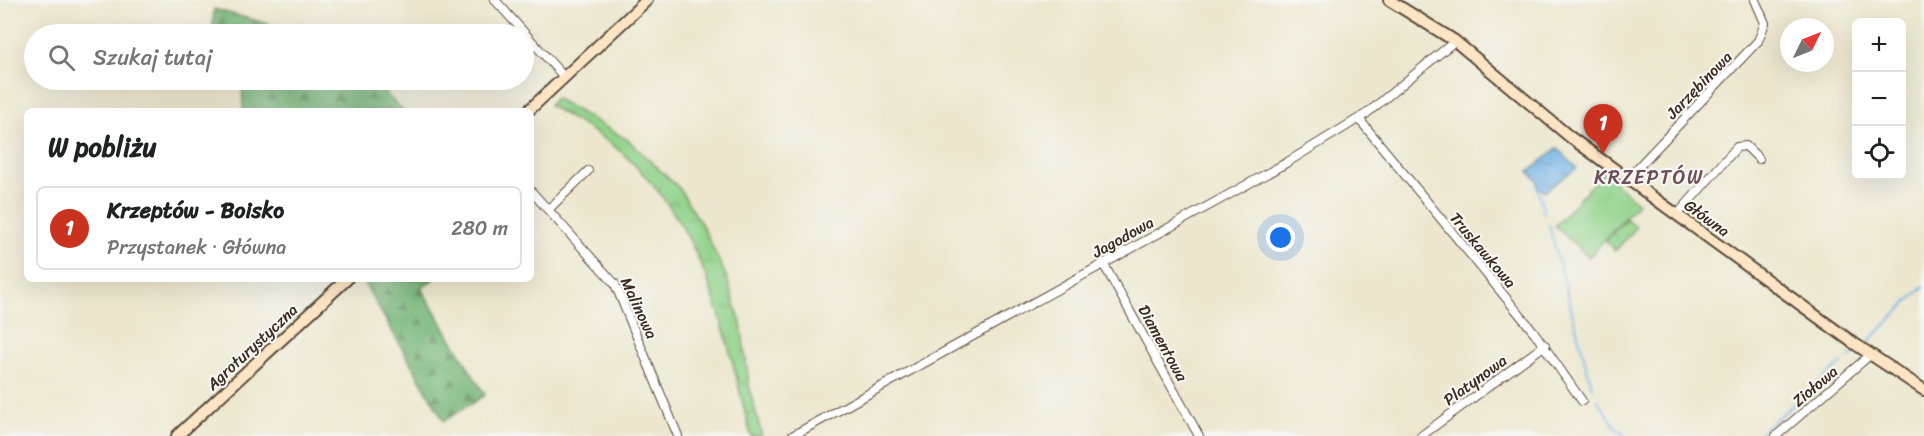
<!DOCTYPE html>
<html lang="pl">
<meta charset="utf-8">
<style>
body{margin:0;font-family:Sriracha,sans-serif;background:#f2f2f2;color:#202124}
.controls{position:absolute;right:18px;top:18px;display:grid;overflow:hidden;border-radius:9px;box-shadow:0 6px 24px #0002}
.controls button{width:54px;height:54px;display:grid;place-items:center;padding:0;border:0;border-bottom:2px solid #e0e0e0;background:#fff;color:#202124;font:30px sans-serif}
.compass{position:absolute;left:1780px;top:18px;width:54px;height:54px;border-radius:50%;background:#fff;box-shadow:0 6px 24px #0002;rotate:47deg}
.you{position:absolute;left:1281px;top:238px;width:21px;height:21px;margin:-15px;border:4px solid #fff;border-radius:50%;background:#1a73e8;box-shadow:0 0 0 9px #1a73e833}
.badge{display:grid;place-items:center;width:39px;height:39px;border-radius:50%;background:#c8321e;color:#fff;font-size:20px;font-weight:700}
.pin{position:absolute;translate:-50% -50px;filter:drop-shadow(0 2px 3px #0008)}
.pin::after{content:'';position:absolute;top:32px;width:21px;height:18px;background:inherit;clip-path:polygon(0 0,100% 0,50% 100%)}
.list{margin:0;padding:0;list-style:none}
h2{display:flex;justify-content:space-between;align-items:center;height:78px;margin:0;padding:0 24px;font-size:26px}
h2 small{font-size:20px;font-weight:400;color:#757577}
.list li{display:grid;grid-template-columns:39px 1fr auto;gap:18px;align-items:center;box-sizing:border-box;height:84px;margin:0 12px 12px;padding:0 12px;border:2px solid #e0e0e0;border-radius:9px}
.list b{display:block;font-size:22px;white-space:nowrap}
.list p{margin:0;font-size:20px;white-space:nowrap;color:#757577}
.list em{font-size:20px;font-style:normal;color:#757577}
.icon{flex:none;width:33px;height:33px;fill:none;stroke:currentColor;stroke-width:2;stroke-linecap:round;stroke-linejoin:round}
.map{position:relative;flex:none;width:1924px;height:436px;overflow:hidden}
.search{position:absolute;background:#fff;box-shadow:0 6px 24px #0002;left:24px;top:24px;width:510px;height:66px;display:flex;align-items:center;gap:15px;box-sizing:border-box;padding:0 21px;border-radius:33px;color:#757577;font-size:22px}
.panel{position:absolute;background:#fff;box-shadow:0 6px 24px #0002;left:24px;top:108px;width:510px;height:174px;border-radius:9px}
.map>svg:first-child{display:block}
.grass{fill:url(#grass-tufts);stroke:#667e54;stroke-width:1.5}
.forest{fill:url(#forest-firs);stroke:#58704a;stroke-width:1.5}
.park{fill:url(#park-crowns);stroke:#667e54;stroke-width:1.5}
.pitch{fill:#92d38b;stroke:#667e54;stroke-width:1.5}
.water{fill:url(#water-ripples);stroke:#566e82;stroke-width:1.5}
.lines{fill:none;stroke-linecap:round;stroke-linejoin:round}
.stream{stroke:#72b2e6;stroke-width:2}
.street-casing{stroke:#564638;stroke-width:10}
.secondary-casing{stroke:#564638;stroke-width:14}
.street{stroke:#fff;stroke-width:8}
.secondary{stroke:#fce5c4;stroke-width:10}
.labels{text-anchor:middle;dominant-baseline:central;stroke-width:4.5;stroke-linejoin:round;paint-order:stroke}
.street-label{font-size:16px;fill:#3b2a1e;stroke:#f6f6f2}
.quarter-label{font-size:20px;letter-spacing:1.5px;fill:#6d4e58;stroke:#f6f6f2}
</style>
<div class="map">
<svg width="1924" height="436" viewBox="0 0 1924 436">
<defs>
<pattern id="grass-tufts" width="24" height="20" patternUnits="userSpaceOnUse" patternTransform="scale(1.5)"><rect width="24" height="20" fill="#92d38b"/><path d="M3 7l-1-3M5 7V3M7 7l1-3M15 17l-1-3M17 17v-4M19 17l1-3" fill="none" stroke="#7fb578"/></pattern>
<pattern id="forest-firs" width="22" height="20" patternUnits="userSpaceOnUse" patternTransform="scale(1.5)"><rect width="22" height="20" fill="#75b577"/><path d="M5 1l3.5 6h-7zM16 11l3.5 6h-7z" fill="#619361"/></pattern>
<pattern id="park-crowns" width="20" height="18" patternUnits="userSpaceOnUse" patternTransform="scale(1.5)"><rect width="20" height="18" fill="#92d38b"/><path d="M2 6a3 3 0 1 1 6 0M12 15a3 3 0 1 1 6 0" fill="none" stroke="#7fb578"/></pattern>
<pattern id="water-ripples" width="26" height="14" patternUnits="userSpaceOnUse" patternTransform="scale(1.5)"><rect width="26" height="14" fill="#72b2e6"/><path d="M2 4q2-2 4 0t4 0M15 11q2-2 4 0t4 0" fill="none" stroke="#5f91ba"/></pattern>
</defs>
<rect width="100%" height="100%" fill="#f6f6f2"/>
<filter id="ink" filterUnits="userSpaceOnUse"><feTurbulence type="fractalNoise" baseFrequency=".0167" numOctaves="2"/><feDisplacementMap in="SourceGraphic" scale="12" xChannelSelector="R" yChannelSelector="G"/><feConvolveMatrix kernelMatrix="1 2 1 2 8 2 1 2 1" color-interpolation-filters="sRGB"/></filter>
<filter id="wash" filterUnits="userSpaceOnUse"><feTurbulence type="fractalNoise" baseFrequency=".008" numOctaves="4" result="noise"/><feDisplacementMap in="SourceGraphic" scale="24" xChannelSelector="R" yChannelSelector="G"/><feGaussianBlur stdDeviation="1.35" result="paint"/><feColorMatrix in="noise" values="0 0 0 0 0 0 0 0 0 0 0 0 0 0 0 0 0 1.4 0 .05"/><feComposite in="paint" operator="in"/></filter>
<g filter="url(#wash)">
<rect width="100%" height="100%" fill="#ece7ce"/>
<!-- grass -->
<path class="grass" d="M555,98L628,140L679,188L702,225L726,276L741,324L750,391L762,436H751C724,330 708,229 622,153C601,134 572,120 549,105Z"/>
<!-- forest -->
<g class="forest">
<polygon points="214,9 272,25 289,34 212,34"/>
<polygon points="242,80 364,80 381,89 403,111 243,111"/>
<polygon points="362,279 434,279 421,288 485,395 444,421"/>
</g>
<!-- park -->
<polygon class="park" points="1626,218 1636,228 1615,251 1606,241"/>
<!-- pitch -->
<polygon class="pitch" points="1603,172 1638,203 1589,257 1555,226"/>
<!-- water -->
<polygon class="water" points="1557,148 1577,168 1545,191 1537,187 1538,181 1529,172"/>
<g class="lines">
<!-- stream -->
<g class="stream">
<polyline points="1537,187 1544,213"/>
<polyline points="1549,225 1592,387"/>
<polyline points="1868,342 1924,286"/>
<polyline points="1849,358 1857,351"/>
<polyline points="1597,399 1615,426 1625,436"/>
<polyline points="1756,436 1842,363"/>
</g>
</g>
</g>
<g filter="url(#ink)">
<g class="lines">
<defs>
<g id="street">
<polyline points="495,0 564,77"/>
<polyline points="1359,119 1534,332 1582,401"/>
<polyline points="1627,179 1758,41 1765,23 1755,0"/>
<polyline points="531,191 615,284 678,436"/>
<polyline points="549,209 588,171"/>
<polyline points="1677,215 1737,147 1746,146 1759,159"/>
<polyline points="1103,263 1199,436"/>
<polyline points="792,436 1286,163 1366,114 1455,41"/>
<polyline points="1421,436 1545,345"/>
<polyline points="1776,436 1870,355"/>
</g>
<g id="secondary">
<polyline points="1389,0 1455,41 1570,137 1852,342 1924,390"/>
<polyline points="528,111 647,0"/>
<polyline points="177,436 347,279"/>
</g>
</defs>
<!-- street casing -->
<use href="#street" class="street-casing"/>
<!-- secondary casing -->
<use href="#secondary" class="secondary-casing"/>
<!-- street -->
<use href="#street" class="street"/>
<!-- secondary -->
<use href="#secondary" class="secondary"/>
</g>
</g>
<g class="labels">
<!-- street labels -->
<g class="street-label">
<text transform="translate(1699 85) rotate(-46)">Jarzębinowa</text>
<text transform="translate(1707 218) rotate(36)">Główna</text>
<text transform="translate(1123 237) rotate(-29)">Jagodowa</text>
<text transform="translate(1483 250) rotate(50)">Truskawkowa</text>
<text transform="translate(639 308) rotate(65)">Malinowa</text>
<text transform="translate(1163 343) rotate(61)">Diamentowa</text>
<text transform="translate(252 347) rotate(-43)">Agroturystyczna</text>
<text transform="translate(1475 380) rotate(-36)">Platynowa</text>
<text transform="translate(1815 386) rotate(-40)">Ziołowa</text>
</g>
<!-- quarter labels -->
<g class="quarter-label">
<text x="1649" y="177">KRZEPTÓW</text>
</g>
</g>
</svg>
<div class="controls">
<button>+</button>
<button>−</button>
<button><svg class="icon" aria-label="locate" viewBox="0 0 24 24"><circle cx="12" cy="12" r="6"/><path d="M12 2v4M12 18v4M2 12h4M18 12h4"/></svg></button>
</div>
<svg class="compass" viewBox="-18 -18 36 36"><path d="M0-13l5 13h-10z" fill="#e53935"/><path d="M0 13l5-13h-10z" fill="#757577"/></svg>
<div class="you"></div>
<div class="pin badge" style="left:1603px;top:154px">1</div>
<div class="search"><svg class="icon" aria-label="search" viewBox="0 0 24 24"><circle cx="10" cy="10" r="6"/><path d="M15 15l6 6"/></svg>Szukaj tutaj</div>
<section class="panel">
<h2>W pobliżu<small></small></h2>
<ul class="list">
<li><span class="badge">1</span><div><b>Krzeptów - Boisko</b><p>Przystanek · Główna</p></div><em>280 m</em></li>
</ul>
</section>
</div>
